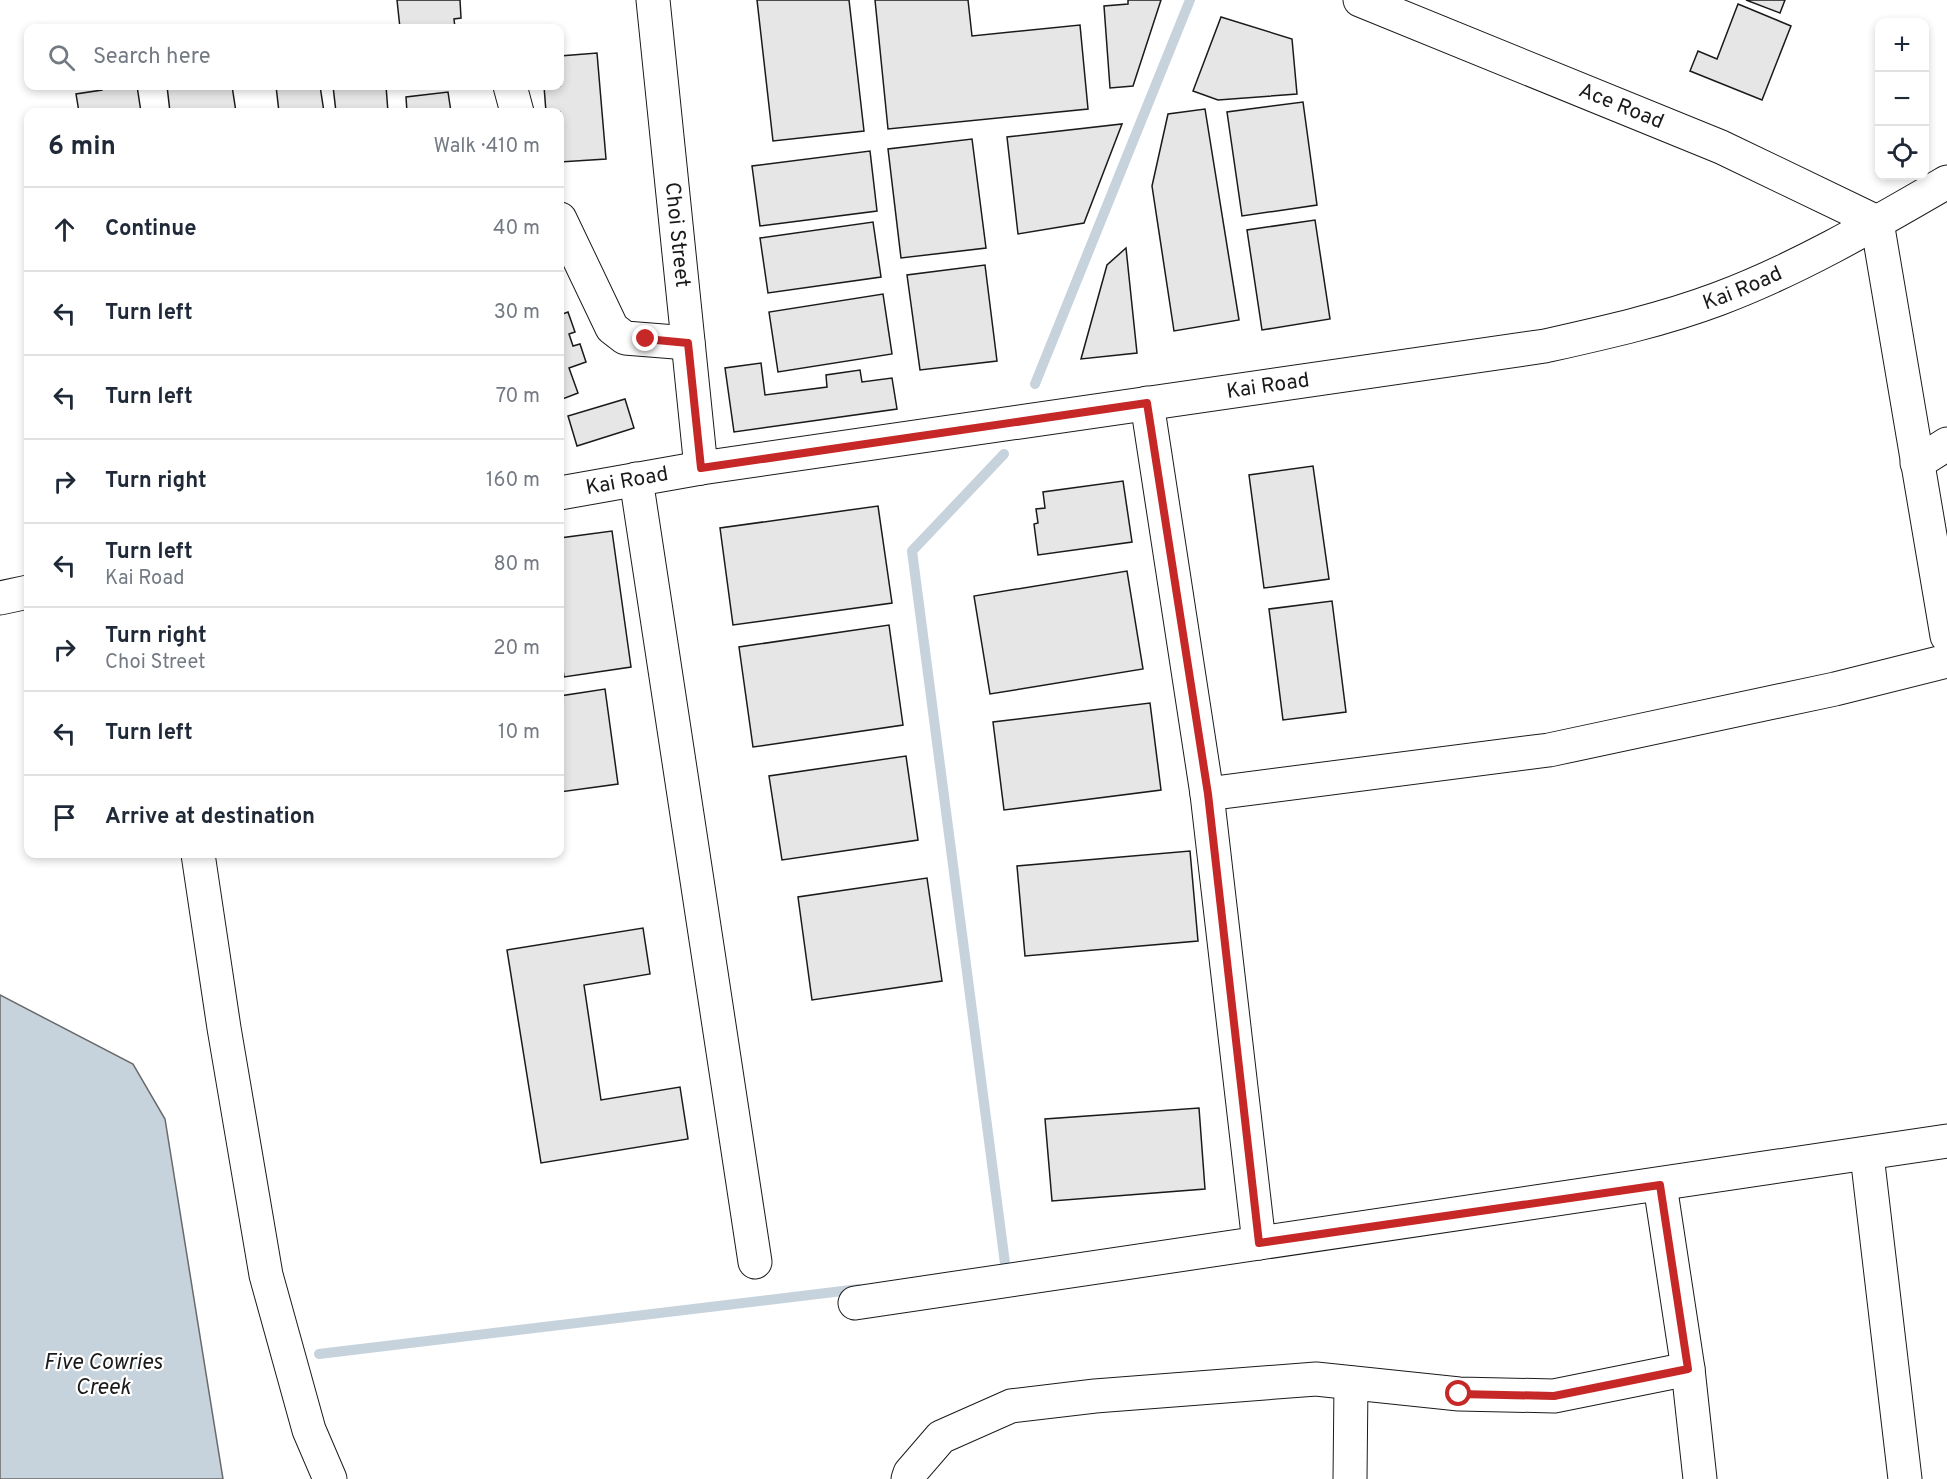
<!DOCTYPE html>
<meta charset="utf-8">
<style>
body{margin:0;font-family:Overpass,sans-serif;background:#f2f2f3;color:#1f2937}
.controls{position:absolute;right:18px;top:18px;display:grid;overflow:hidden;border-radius:12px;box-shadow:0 3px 9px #0003}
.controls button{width:54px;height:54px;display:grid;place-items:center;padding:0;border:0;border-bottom:2px solid #e0e1e3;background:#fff;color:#1f2937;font:30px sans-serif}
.stop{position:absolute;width:18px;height:18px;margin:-14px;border:4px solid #c62828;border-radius:50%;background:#fff}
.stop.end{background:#c62828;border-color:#fff;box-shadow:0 2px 6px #0008}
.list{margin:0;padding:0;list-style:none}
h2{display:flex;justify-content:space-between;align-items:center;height:78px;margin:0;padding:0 24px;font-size:26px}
h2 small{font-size:20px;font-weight:400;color:#747a83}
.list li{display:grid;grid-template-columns:39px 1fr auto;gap:18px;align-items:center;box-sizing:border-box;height:84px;padding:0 24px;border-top:2px solid #e0e1e3}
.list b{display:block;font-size:22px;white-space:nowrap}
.list p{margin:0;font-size:20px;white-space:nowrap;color:#747a83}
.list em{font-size:20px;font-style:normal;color:#747a83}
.icon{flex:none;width:33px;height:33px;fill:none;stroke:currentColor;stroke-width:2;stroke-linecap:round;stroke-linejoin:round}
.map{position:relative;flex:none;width:1947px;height:1479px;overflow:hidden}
.search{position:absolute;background:#fff;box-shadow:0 3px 9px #0003;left:24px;top:24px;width:540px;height:66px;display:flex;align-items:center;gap:15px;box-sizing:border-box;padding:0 21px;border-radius:12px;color:#747a83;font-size:22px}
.panel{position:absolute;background:#fff;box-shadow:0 3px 9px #0003;left:24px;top:108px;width:540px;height:750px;border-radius:12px}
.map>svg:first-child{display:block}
.water{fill:#c6d2dc;stroke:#6a6a6a;stroke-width:1.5}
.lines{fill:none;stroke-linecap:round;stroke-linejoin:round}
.stream{stroke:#c6d2dc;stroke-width:10}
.building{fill:#e6e6e6;stroke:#1a1a1a;stroke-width:1.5}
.minor-casing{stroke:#1a1a1a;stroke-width:35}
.minor{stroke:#fff;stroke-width:33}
.route{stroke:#c62828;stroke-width:8}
.labels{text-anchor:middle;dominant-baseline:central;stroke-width:4.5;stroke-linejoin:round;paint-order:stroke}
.street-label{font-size:21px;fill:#1a1a1a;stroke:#fff}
.water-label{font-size:22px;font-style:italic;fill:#1a1a1a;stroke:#fff}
</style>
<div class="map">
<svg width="1947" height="1479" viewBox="0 0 1947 1479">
<rect width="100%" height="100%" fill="#fff"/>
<!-- water -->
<polygon class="water" points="0,995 133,1064 165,1119 223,1479 0,1479"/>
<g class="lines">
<!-- stream -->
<g class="stream">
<polyline points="1035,384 1190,0"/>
<polyline points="999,1272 1006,1271 912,551 1004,454"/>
<polyline points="319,1354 859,1289"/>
</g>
</g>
<!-- building -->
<g class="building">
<polygon points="397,0 460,0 461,18 454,19 455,28 400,28"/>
<polygon points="757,0 849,0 864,131 773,141"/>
<polygon points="875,0 968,0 972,36 1080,25 1088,109 888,129"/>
<polygon points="1128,0 1161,0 1133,86 1110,88 1104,6 1128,4"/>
<polygon points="1746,0 1785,0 1780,13"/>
<polygon points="1738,4 1791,26 1762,100 1690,71 1698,51 1717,59"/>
<polygon points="1221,17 1292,39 1297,94 1218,100 1193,91"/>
<polygon points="597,53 606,159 560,162 560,112 546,112 544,86 560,86 560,56"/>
<polygon points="102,86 137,86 141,112 79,112 76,94 102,90"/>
<polygon points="167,86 232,86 236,112 170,112"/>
<polygon points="276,86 320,86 324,112 279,112"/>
<polygon points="333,86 386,86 388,112 336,112"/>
<polygon points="448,92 451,112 407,112 406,97"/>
<polygon points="1303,102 1317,205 1242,216 1227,112"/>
<polygon points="1205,109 1239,320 1174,331 1152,186 1168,114"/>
<polygon points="1122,124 1084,223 1018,234 1007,137"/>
<polygon points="972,139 986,248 901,258 888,149"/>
<polygon points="870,151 877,211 760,226 752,166"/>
<polygon points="1315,220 1330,319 1262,330 1247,230"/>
<polygon points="873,222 881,277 768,293 760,238"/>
<polygon points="1126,248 1137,353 1081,359 1107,265"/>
<polygon points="985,265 997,361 920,370 907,275"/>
<polygon points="883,294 892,354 778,372 769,312"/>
<polygon points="568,312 575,332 569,334 573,346 580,344 586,362 569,368 578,393 560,400 560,315"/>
<polygon points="761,363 765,395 827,387 826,375 860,370 862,382 892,378 897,409 734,432 725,368"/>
<polygon points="625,399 634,428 577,446 568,416"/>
<polygon points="1313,466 1329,579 1264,588 1249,475"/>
<polygon points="1123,481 1132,542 1038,555 1034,524 1038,523 1036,509 1045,508 1043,492"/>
<polygon points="878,506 892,603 733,625 720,528"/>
<polygon points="612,531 631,667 564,677 560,647 560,538"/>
<polygon points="1127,571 1143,669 990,694 974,596"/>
<polygon points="1332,601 1346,712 1283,720 1269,609"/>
<polygon points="889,625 903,725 753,747 739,647"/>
<polygon points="605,689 618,784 560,792 560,696"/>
<polygon points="1150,703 1161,790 1004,810 993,722"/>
<polygon points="906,756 918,840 782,860 769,776"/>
<polygon points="1190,851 1198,941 1025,956 1017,866"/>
<polygon points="927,878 942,981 812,1000 798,897"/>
<polygon points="643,928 650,974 584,985 601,1100 680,1087 688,1139 541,1163 507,950"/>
<polygon points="1199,1108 1205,1189 1052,1201 1045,1119"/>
</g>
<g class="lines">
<defs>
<g id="minor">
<path id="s1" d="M653,0L701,468"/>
<path id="s2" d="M1360,0L1721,147L1877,222L1947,636"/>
<polyline points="510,86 517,112"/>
<polyline points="560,219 612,328 625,338 688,343"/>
<polyline points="1147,403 1207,794 1259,1243"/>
<polyline points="1917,463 1947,444"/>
<polyline points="636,479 755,1262"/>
<path id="s3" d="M560,493L701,468L1545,346C1603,333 1662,320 1718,299C1798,269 1873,225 1947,182"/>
<polyline points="0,598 28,592"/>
<polyline points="1207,794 1549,750 1835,689 1947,661"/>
<polyline points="198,854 224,1028 266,1275 309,1430 330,1479"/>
<polyline points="1867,1155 1905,1479"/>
<polyline points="1660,1185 1688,1369 1700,1479"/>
<polyline points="855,1303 1947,1141"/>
<polyline points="908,1479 910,1473 941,1437 1011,1406 1095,1396 1316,1379 1459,1394 1554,1396 1688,1369"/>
<polyline points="1350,1479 1351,1383"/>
</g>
</defs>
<!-- minor casing -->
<use href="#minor" class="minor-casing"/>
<!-- minor -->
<use href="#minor" class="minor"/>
</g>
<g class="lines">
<!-- route -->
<polyline class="route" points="646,339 688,343 701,468 1147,403 1208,794 1259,1243 1660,1185 1688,1369 1554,1396 1459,1394"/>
</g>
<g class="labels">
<!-- street labels -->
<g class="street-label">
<text stroke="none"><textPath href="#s2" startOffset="282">Ace Road</textPath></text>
<text stroke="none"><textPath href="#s1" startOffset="236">Choi Street</textPath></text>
<text stroke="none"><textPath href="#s3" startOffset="1202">Kai Road</textPath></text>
<text stroke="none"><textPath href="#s3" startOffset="716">Kai Road</textPath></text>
<text stroke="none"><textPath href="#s3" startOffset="68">Kai Road</textPath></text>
</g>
<!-- water labels -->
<g class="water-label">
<text x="103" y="1363">Five Cowries<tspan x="103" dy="25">Creek</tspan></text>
</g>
</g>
</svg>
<div class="controls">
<button>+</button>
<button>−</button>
<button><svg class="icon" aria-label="locate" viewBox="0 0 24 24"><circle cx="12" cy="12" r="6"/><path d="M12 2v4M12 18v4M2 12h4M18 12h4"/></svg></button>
</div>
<div class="stop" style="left:1459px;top:1394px"></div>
<div class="stop end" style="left:646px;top:339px"></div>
<div class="search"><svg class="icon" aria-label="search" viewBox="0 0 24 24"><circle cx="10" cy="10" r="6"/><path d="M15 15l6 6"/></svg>Search here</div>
<section class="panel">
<h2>6 min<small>Walk · 410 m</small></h2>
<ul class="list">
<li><svg class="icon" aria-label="ahead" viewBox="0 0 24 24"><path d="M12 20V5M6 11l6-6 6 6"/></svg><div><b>Continue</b></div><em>40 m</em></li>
<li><svg class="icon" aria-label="left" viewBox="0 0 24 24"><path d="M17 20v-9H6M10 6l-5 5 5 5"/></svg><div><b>Turn left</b></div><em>30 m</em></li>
<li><svg class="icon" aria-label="left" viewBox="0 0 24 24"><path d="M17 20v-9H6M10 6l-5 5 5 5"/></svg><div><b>Turn left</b></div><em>70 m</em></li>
<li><svg class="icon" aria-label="right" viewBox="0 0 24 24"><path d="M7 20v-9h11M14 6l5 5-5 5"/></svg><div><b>Turn right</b></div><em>160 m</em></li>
<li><svg class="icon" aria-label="left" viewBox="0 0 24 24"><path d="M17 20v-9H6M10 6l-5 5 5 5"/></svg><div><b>Turn left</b><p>Kai Road</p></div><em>80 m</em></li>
<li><svg class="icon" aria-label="right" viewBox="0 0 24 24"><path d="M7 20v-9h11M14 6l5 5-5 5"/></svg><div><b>Turn right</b><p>Choi Street</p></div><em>20 m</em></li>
<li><svg class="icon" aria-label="left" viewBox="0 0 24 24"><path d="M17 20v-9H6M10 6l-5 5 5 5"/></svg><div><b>Turn left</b></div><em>10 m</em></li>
<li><svg class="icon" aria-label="arrive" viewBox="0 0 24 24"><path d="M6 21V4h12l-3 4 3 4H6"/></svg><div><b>Arrive at destination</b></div></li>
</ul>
</section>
</div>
